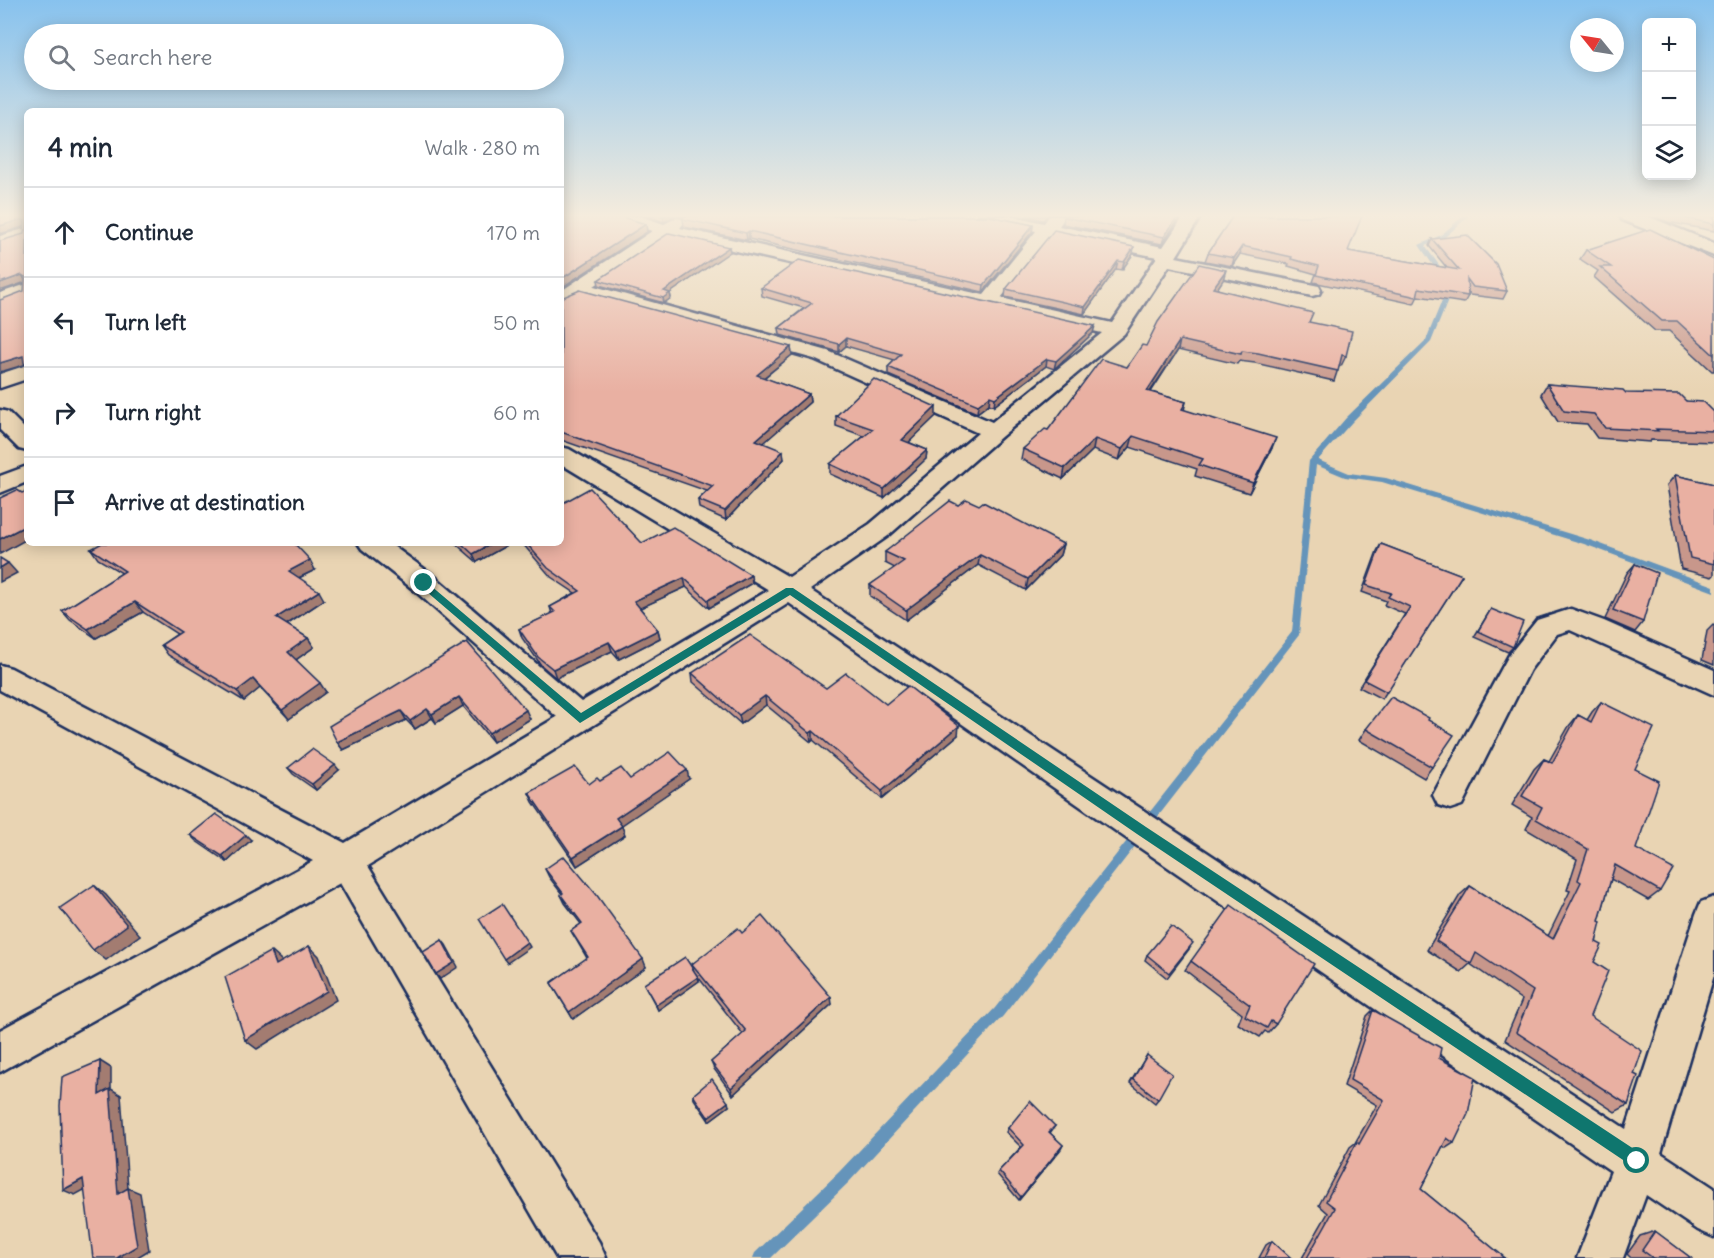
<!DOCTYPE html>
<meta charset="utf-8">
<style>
body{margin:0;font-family:Delius,sans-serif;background:#f6f6f7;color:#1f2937}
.controls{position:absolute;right:18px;top:18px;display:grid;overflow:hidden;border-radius:9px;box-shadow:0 3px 15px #0003}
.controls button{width:54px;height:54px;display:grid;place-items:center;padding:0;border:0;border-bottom:2px solid #e0e1e3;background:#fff;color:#1f2937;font:30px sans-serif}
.compass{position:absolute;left:1570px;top:18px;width:54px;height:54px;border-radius:50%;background:#fff;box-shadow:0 3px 15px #0003;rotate:300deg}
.stop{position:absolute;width:18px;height:18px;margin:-14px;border:4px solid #0f766e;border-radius:50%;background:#fff}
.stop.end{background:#0f766e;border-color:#fff;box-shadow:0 2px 6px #0008}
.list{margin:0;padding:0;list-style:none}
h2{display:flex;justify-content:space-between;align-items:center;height:78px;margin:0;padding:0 24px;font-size:26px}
h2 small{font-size:20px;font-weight:400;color:#747a83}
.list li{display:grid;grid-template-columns:39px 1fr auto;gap:18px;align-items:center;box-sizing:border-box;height:90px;padding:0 24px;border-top:2px solid #e0e1e3}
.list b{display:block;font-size:22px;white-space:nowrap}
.list em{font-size:20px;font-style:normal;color:#747a83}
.icon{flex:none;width:33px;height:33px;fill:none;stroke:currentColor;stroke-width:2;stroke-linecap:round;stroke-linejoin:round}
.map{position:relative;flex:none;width:1714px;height:1258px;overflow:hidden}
.search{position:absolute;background:#fff;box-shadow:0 3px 15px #0003;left:24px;top:24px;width:540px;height:66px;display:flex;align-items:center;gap:15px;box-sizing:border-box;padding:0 21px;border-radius:33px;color:#747a83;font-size:22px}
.panel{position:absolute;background:#fff;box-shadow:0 3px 15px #0003;left:24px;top:108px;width:540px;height:438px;border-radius:9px}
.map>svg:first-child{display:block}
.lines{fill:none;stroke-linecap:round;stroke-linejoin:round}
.stream{fill:#6594ba;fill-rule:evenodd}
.minor-casing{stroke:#1b2f5e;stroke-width:5}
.secondary-casing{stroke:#1b2f5e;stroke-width:5}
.minor{fill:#e9d4b3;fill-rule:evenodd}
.secondary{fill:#e9d4b3;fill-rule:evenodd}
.wall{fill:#c8978b;stroke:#1b2f5e;stroke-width:1.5}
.shaded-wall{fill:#a37b71;stroke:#1b2f5e;stroke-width:1.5}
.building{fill:#e9b0a2;stroke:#1b2f5e;stroke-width:1.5}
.route{fill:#0f766e}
</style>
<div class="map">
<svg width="1714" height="1258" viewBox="0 0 1714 1258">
<rect width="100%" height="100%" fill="#e9d4b3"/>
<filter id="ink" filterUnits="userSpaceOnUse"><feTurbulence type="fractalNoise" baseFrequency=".0167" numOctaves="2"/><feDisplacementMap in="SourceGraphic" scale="12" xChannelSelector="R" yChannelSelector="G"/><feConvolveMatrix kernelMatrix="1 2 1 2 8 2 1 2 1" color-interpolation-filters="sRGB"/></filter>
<g filter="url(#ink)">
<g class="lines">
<!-- stream -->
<g class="stream">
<polygon points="1463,216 1469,216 1445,237 1425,246 1439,265 1442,277 1437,278 1433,265 1419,245 1441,235"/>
<polygon points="1441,289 1445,289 1449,298 1431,342 1352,422 1318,460 1349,473 1386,478 1590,540 1714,586 1714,592 1584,544 1382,482 1345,477 1316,465 1299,635 1003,1016 849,1182 771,1258 753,1258 755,1253 839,1172 995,1008 1292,632 1309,461 1346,418 1426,340 1443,298 1440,290"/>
</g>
<defs>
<g id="minor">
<path d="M614,216H640L664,224L676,218L682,219L684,223L680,228L984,295L1036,231L981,220L979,216H1013L1044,223L1049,216H1066L1059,226L1163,247L1184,216H1201L1176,257L1319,286L1321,290L1319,294L1312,296L1169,266L1124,334L1002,436L888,536L810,590L1626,1129L1696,914L1701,902L1714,897V975L1661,1153L1714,1188V1237L1698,1230L1646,1195L1623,1258H1577L1611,1171L1130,841L789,603L368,866L599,1242L606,1258H557L340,883L0,1072V1030L313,861L0,690V665L11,668L345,843L557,717L414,590L362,549L358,543H389L434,576L581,702L769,590L561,464V447L569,449L789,577L870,524L978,433L814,359L582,295L561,306V291L652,231L616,220ZM1052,235L1157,257L1112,323L1001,298ZM669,236L1102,333L992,422L828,351L594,286Z"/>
<polygon points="27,228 27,239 0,247 0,236"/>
<polygon points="27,284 27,297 0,306 0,293"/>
<polygon points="27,365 27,379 0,388 0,374"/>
<polygon points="0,410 8,412 27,431 27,451 19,449 0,430"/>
<polygon points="27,466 27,482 0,493 0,476"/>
<polygon points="1571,609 1604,621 1714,670 1714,695 1570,630 1557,634 1530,670 1462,805 1450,809 1438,805 1433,795 1509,655 1537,620"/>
</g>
<polygon id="secondary" points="1620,216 1647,216 1714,243 1714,256 1622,220"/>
</defs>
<!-- minor casing -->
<use href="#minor" class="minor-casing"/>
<!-- secondary casing -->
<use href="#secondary" class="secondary-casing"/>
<!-- minor -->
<use href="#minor" class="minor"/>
<!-- secondary -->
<use href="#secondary" class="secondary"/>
</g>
<!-- wall -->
<g class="wall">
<polygon points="648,216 674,216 664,222"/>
<polygon points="679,216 989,216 1033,225 1032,232 983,292 749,239 747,240 684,227 683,218 682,217"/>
<polygon points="1025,216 1047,216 1043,220"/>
<polygon points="1181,216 1162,244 1063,224 1064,217"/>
<polygon points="1233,216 1348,251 1447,268 1429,246 1432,239 1507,291 1503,299 1470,295 1468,292 1468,296 1464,303 1418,296 1414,304 1313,282 1316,274 1288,266 1289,264 1240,254 1232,266 1205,261 1208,253"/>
<polygon points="1659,216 1714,216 1714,231 1668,222 1658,218"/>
<polygon points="729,247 730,252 670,293 671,298 664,303 599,285 598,280"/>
<polygon points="1586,250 1714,260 1714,371 1712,371 1669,331 1655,331 1594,277 1598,271 1580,259"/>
<polygon points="1133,254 1122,270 1116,269 1084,314 1005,297 1006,289"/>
<polygon points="1223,280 1217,289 1309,322 1346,356 1341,366 1339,366 1334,381 1255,363 1239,361 1237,364 1178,350 1151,392 1186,402 1184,410 1272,448 1249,493 1195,476 1197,469 1130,447 1119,460 1093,450 1063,479 1021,459 1023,449 1048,430 1127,367 1146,346"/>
<polygon points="761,288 1093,333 1054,369 1046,366 994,406 989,404 977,413 888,375 888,367 895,360 846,346 839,352 780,335 779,328 804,308 762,296"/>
<polygon points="561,298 791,347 792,355 764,378 809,394 810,402 763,443 784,459 726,520 699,508 698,500 707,491 561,440"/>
<polygon points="1547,384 1686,401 1714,412 1714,442 1651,440 1650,442 1597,438 1587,424 1558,422 1541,394"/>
<polygon points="836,416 936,416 908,442 927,450 926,459 884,498 830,474 830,464 864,436 836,426"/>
<polygon points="1675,475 1714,484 1714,575 1712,577 1681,569 1667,485"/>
<polygon points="563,503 642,543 752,583 709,608 686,587 640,608 658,630 660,638 619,659 612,651 556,678 541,665 522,638 519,629 552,614 550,607 575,593 551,577 522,543 561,543"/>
<polygon points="958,505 1063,544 1060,555 1026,590 978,565 906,620 870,596 870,585 895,568 885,563 885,552"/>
<polygon points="455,543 511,543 477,562"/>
<polygon points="1381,544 1462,575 1382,699 1359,687 1405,614 1384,605 1386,601 1362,592 1377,551"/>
<polygon points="91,549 315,570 299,578 324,600 287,625 308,638 314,647 296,660 326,692 289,719 260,688 244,701 168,655 161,645 177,634 143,612 96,638 70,620 62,611 122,573 98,559"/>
<polygon points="1635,564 1643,622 1635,632 1605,619 1627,573"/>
<polygon points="1491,609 1513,647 1508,652 1474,637"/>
<polygon points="1714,624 1714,665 1702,660 1707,631"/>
<polygon points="467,642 530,719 493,742 463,706 436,723 432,718 415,729 406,720 343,750 337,742"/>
<polygon points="692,673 826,688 886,704 958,735 882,799 813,740 811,742 766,705 741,724 693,682"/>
<polygon points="1601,702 1635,769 1636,849 1660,891 1648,900 1611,879 1599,921 1594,962 1590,1016 1634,1074 1628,1105 1615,1112 1505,1040 1522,1000 1470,964 1461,972 1427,950 1460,895 1470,886 1548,936 1570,891 1567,890 1577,859 1526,829 1532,817 1512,805 1534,769 1544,759 1549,761 1569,726 1578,715 1587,720 1592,712"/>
<polygon points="1428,720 1432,767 1424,778 1359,740 1366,729"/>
<polygon points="288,768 339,770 316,790 293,774"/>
<polygon points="630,779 689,779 621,825 625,835 577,866 533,802 529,793 589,784 600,781"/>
<polygon points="190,835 251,840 227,862 196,841"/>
<polygon points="545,869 646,967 573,1019 551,983 587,958 571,931 581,924 565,903 561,895 562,894 549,877"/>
<polygon points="742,933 832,1004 733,1095 714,1069 711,1062 743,1034 695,973 699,981 658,1010 644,984 694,972 692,964"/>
<polygon points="1190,948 1167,978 1145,960 1147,955"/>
<polygon points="1191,961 1276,1024 1268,1033 1265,1031 1260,1037 1238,1024 1242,1014 1185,970"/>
<polygon points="1373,1010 1439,1058 1454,1143 1446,1148 1443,1146 1421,1189 1505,1258 1302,1258 1328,1213 1319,1205 1350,1147 1355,1143 1377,1105 1344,1086 1367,1016"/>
<polygon points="1147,1055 1158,1099 1155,1103 1130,1083"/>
<polygon points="693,1095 729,1106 709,1121 694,1099"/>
<polygon points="1055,1126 1050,1133 1063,1145 1019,1200 997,1174 999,1171 1021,1147 1006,1132 1008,1128"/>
<polygon points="1655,1231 1691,1258 1631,1258 1627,1254 1640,1236"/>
<polygon points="1272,1241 1291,1258 1259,1258 1266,1245"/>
</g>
<!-- shaded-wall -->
<g class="shaded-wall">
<polygon points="663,216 674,216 664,222"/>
<polygon points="1178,216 1181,216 1162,244 1164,237"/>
<polygon points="22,219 26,226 0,234 0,226"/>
<polygon points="646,224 647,232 561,288 561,279"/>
<polygon points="1033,225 1032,232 983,292 984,285"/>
<polygon points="749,231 749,239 747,240 746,233"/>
<polygon points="1242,246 1240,254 1232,266 1234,258"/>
<polygon points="729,247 730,252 670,293 671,298 664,303 663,298 664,291"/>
<polygon points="1134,247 1133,254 1122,270 1124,262"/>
<polygon points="1118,261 1116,269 1084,314 1085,307"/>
<polygon points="1226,270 1223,280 1211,298 1213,288"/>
<polygon points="22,275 26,282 0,291 0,283"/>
<polygon points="1095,326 1093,333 1054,369 1056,361"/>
<polygon points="846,338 846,346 839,352 839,344"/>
<polygon points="1180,340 1178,350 1144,401 1147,391"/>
<polygon points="791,347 792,355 757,383 757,375"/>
<polygon points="23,356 27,364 0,372 0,363"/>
<polygon points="1047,359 1046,366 994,406 995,398"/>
<polygon points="809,394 810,402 757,449 756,440"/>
<polygon points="990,396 989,404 977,413 978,405"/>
<polygon points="936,407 936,416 901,450 902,440"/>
<polygon points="1133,436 1130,447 1119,460 1122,449"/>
<polygon points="1276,438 1272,448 1249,493 1253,483"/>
<polygon points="1095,439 1093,450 1063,479 1065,468"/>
<polygon points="927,450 926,459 884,498 884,489"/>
<polygon points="783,451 784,459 726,520 725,511"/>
<polygon points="27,525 27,539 0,554 0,539"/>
<polygon points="493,543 511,543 477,562 473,554"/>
<polygon points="1063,544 1060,555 1026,590 1028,579"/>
<polygon points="980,555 978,565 906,620 906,610"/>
<polygon points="310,560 315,570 294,580 289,571"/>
<polygon points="8,563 17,573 0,582 0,568"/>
<polygon points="751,575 752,583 709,608 708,600"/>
<polygon points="684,578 686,587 636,610 634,601"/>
<polygon points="319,591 324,600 283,627 276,618"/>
<polygon points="135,602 143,612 96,638 88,629"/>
<polygon points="658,630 660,638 619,659 616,651"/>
<polygon points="308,638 314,647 294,661 288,652"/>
<polygon points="609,642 612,651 556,678 553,669"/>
<polygon points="253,679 260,688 244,701 237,691"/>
<polygon points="320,683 326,692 289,719 282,710"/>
<polygon points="765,696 766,705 741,724 739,715"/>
<polygon points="459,697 463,706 436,723 432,714"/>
<polygon points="427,709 432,718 415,729 410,721"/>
<polygon points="526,710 530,719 493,742 489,733"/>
<polygon points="401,711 406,720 343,750 337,742"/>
<polygon points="959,726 958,735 882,799 882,791"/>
<polygon points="813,731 813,740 811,742 810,733"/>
<polygon points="335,765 339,770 316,790 312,784"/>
<polygon points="687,770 689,779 619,827 616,818"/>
<polygon points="622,826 625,835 577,866 573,857"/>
<polygon points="246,835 251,840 227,862 222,856"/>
<polygon points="94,885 106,895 140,935 106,960 93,950"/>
<polygon points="442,940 446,945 458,967 440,979 436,974"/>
<polygon points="527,942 530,947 507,963 504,959"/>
<polygon points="309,946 319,956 336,1000 257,1049 245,1040"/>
<polygon points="271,951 281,960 286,975 276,965"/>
<polygon points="643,959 646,967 573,1019 569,1012"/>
<polygon points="698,977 699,981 658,1010 656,1005"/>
<polygon points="831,997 832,1004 733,1095 731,1088"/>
<polygon points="100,1061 111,1068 111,1089 121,1095 128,1188 140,1193 149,1250 136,1258 117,1258 118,1194 99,1095"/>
<polygon points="728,1102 729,1106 709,1121 708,1117"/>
<polygon points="1063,1145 1061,1149 1019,1200 1021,1197"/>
<polygon points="83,1179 95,1184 75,1195 63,1190"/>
</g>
<!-- building -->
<g class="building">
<polygon points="0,216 27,216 27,365 24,363 23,356 0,363 0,300 24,291 25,277 22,275 0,283 0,241 24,234 25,221 22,219 0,226"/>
<polygon points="561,216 619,216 646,224 561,279"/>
<polygon points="684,216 989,216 1033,225 984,285 749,231 746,233 683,219"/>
<polygon points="1065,216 1178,216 1164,237 1064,217"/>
<polygon points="1233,216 1362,216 1348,251 1459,270 1432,239 1467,235 1496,264 1507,291 1473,287 1467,279 1468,296 1419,288 1417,297 1316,275 1319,266 1291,259 1292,257 1242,246 1234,258 1208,253"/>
<polygon points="1675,216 1714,216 1714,224"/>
<polygon points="1650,229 1714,260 1714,355 1677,321 1662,321 1600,267 1611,267 1586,250"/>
<polygon points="1054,230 1134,247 1124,262 1118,261 1085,307 1006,289"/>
<polygon points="669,233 729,247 664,291 670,293 663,298 598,280"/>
<polygon points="799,260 1095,326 1056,361 1047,359 995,398 990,396 978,405 888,367 901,354 846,338 839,344 779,328 812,303 761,288"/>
<polygon points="1199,264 1226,270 1213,288 1313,313 1309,322 1352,331 1346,356 1342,355 1338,371 1258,353 1242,351 1241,354 1180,340 1147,391 1186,402 1182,409 1276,438 1253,483 1199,465 1203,459 1133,436 1122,449 1095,439 1065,468 1023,449 1045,429 1048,430 1101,359 1127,367 1142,345 1146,346 1158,322"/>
<polygon points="580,290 791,347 757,375 809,394 756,440 783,451 725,511 698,500 713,486 561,432 561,298"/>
<polygon points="874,379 936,407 902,440 927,450 884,489 830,464 873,429 836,416"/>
<polygon points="1547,384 1623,390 1626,393 1679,394 1686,401 1704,402 1714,412 1714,431 1656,429 1658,431 1605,428 1594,414 1564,411"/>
<polygon points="1675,475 1714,484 1714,564 1690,558"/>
<polygon points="590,488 642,543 673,527 751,575 708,600 684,578 634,601 658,630 616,651 609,642 553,669 538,657 519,629 555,612 550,607 580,591 548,568 526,543 561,543 561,501 563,503"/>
<polygon points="17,490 22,493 27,491 27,525 0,539 0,498"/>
<polygon points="966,499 979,505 983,502 1063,544 1028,579 980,555 906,610 870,585 904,561 885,552 950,501 958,505"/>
<polygon points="102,543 294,543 310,560 289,571 319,591 276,618 308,638 288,652 320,683 282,710 253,679 237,691 161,645 181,632 135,602 88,629 62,611 125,571 91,549"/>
<polygon points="461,543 493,543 473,554"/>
<polygon points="1381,544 1462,575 1387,692 1364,680 1410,607 1388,597 1391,593 1366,585"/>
<polygon points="0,558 8,563 0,568"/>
<polygon points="1635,564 1657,573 1643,622 1613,610"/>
<polygon points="1491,609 1523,622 1513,647 1478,631"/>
<polygon points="750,635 826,688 846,673 886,704 908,686 959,726 882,791 813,731 810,733 765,696 739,715 692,673"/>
<polygon points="467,642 526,710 489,733 459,697 432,714 427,709 410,721 401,711 337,742 329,726"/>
<polygon points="1391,697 1429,718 1428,720 1454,735 1432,767 1366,729"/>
<polygon points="1601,702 1654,728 1635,769 1659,781 1636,849 1673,869 1660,891 1615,865 1599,921 1601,922 1596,942 1602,945 1594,962 1608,971 1590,1016 1642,1051 1634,1074 1638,1076 1628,1105 1516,1032 1533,991 1476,953 1471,964 1436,941 1470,886 1553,939 1581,882 1578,880 1588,849 1536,819 1542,807 1522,796 1544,759 1552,763 1578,715 1591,722"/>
<polygon points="312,749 335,765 312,784 288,768"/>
<polygon points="670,752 687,770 616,818 622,826 573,857 529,793 575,767 589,784 597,778 600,781 621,768 630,779"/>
<polygon points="216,814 246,835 222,856 190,835"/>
<polygon points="564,856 596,894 643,959 569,1012 551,983 588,957 571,931 582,923 561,895 563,893 545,869"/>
<polygon points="94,885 127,925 93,950 60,908"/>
<polygon points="502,904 527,942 504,959 479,919"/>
<polygon points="1231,905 1314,964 1276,1024 1271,1021 1267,1028 1245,1016 1250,1005 1191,961"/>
<polygon points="762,916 831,997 731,1088 711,1062 746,1031 692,964 738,928 742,933"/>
<polygon points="1171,926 1193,943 1169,973 1147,955"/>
<polygon points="442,940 454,963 436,974 423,952"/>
<polygon points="309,946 327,991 245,1040 225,977 271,951 276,965"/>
<polygon points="685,957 698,977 656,1005 644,984"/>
<polygon points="1373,1010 1441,1048 1439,1058 1475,1077 1468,1114 1454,1143 1447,1138 1421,1189 1505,1258 1307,1258 1335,1208 1326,1201 1357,1142 1359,1144 1384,1100 1350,1080"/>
<polygon points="1147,1055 1172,1074 1158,1099 1133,1079"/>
<polygon points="100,1061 99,1095 110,1089 118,1194 128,1188 137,1246 117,1258 93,1258 83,1179 63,1190 60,1106 62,1077"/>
<polygon points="712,1079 728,1102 708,1117 693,1095"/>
<polygon points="1030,1101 1055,1126 1049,1132 1063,1145 1021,1197 999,1171 1024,1145 1008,1128"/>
<polygon points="1655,1231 1691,1258 1653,1258 1642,1250"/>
<polygon points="1272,1241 1291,1258 1264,1258"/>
</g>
</g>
<!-- sky -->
<linearGradient id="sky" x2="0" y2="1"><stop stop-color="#87c2ee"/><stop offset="0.55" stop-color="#f5ecdd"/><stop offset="1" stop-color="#f5ecdd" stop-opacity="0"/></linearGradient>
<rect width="1714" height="392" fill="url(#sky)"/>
<!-- route -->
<polygon class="route" points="424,580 581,713 786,588 793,588 1146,827 1643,1155 1645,1161 1643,1166 1637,1168 1632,1166 1137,834 790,595 580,723 420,586 420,581"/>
</svg>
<div class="controls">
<button>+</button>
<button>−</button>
<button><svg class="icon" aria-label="layers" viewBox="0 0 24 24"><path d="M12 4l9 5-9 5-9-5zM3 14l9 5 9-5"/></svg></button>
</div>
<svg class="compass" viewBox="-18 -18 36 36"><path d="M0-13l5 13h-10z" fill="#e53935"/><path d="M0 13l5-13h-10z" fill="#747a83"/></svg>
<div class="stop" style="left:1637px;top:1161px"></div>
<div class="stop end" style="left:424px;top:583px"></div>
<div class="search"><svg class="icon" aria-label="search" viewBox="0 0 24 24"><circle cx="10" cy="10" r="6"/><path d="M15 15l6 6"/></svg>Search here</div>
<section class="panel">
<h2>4 min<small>Walk · 280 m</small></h2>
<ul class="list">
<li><svg class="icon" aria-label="ahead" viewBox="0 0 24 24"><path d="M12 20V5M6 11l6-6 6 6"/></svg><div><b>Continue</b></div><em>170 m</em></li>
<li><svg class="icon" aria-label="left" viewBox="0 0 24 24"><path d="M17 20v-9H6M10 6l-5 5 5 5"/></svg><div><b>Turn left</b></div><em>50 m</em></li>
<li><svg class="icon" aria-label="right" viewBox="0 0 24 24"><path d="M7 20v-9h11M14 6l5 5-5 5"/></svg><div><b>Turn right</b></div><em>60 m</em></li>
<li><svg class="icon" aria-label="arrive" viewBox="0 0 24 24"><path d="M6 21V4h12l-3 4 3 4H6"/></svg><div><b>Arrive at destination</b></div></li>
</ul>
</section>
</div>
